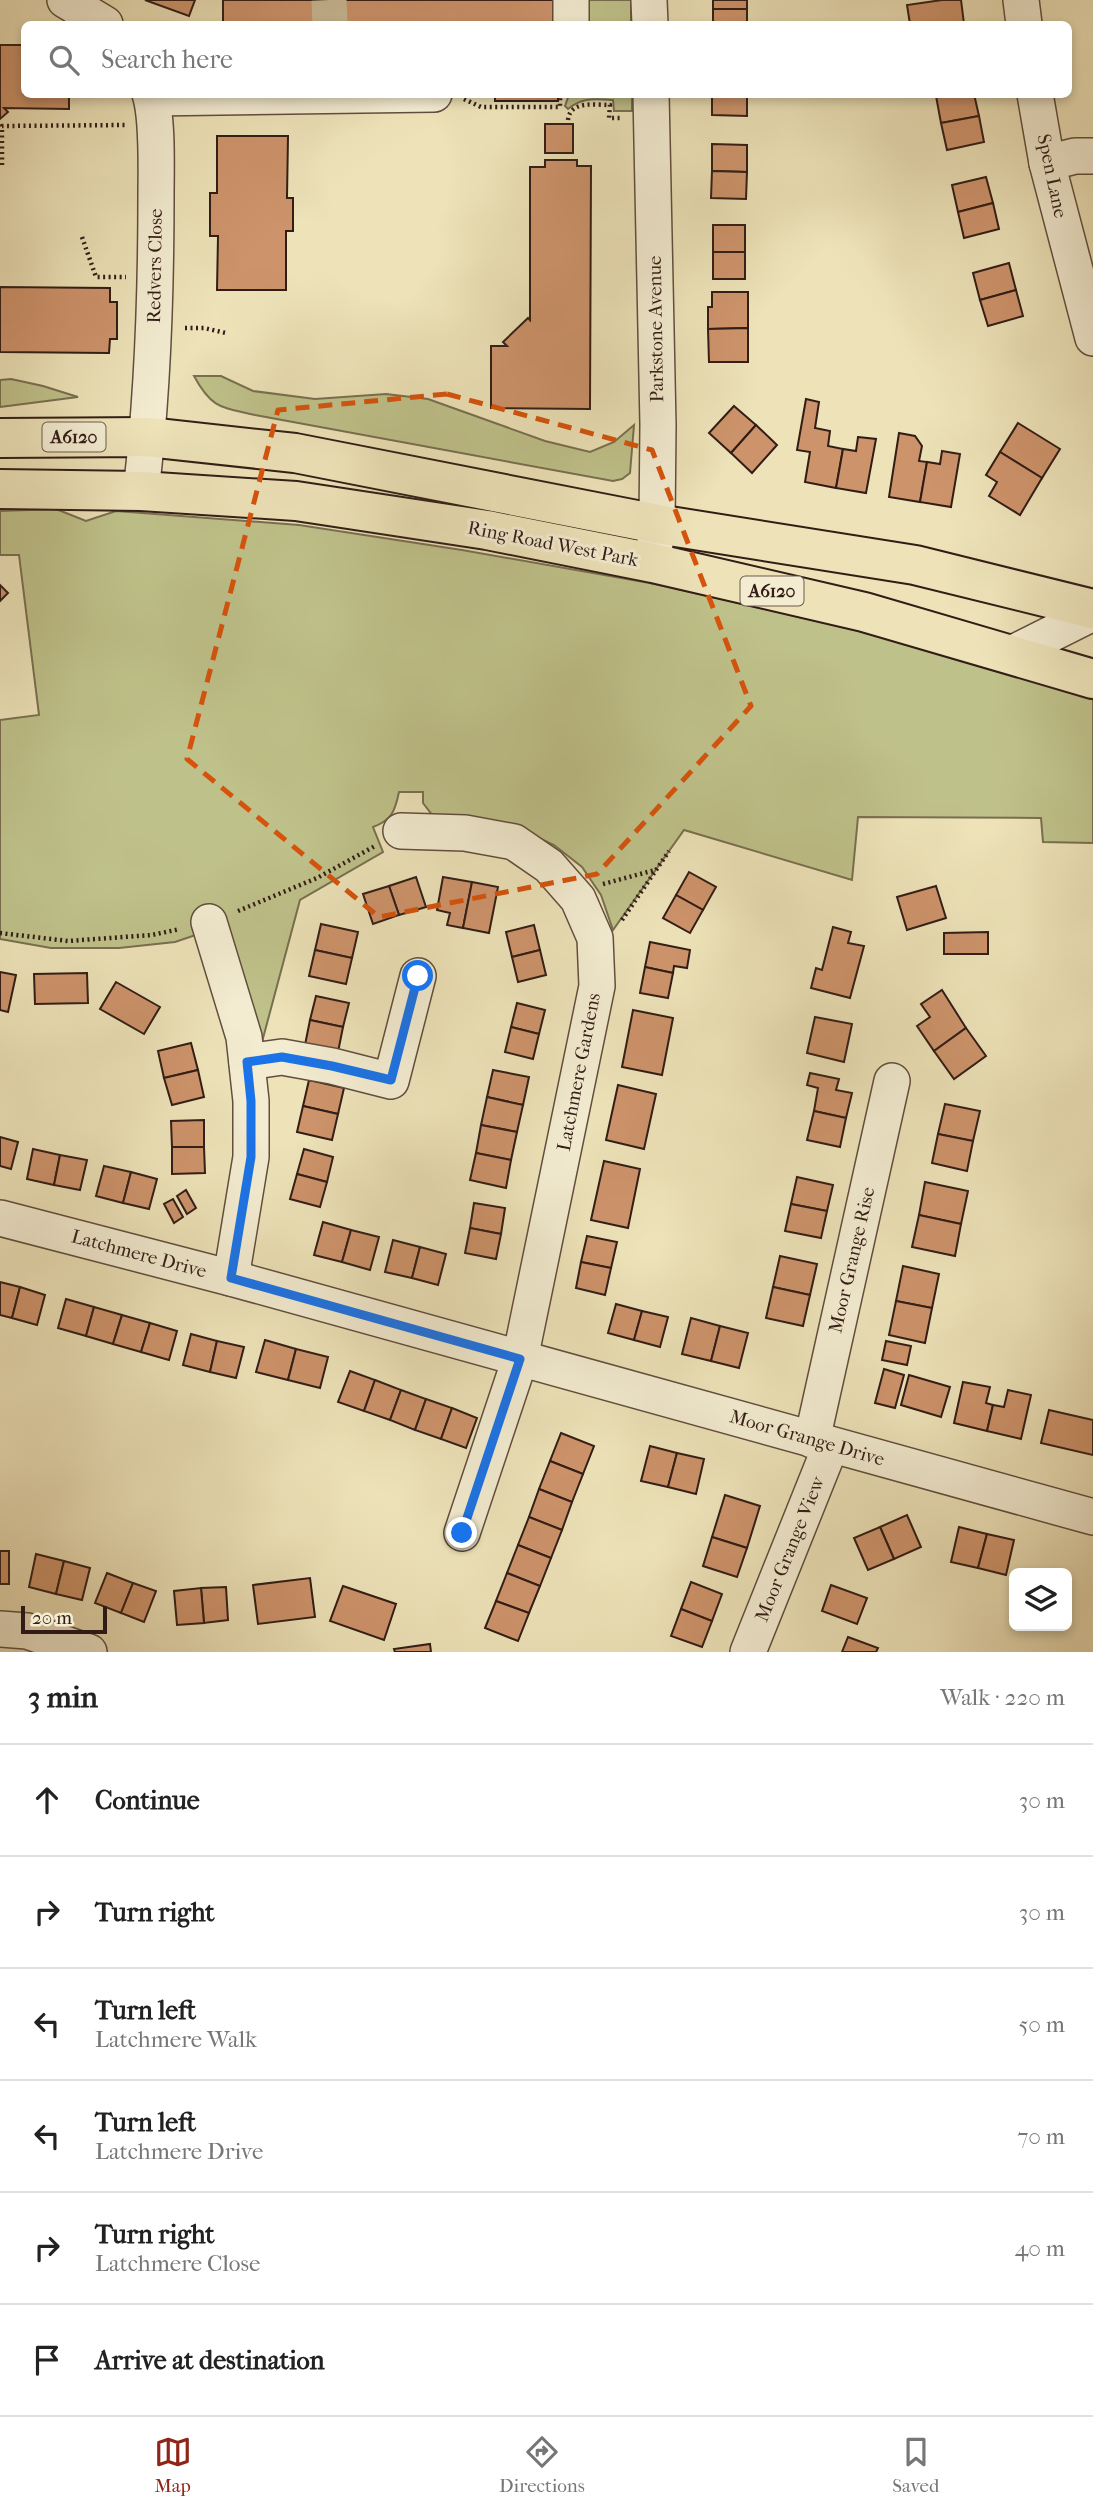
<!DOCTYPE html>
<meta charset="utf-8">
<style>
body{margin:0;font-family:"IM FELL French Canon",serif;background:#f2f2f2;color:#222}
.controls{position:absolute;right:21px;bottom:21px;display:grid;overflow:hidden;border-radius:10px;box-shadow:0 4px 10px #0003}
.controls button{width:63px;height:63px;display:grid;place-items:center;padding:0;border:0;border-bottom:2px solid #e0e0e0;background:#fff;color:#222;font:35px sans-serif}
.scale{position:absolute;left:21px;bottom:18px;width:86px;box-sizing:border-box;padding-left:7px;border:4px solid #321d16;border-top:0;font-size:19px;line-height:24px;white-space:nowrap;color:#321d16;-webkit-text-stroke:5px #f3ecd1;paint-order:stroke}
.stop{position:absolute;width:21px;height:21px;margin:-16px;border:5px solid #1a73e8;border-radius:50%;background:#fff}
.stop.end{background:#1a73e8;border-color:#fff;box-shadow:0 2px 7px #0008}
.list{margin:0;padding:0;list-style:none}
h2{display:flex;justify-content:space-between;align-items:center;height:91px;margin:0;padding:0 28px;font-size:30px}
h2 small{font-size:23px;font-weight:400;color:#767676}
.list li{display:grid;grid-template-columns:46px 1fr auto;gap:21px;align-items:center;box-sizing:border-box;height:112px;padding:0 28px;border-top:2px solid #e0e0e0}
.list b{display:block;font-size:26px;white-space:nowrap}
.list p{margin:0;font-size:23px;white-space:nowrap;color:#767676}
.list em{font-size:23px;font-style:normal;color:#767676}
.icon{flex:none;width:38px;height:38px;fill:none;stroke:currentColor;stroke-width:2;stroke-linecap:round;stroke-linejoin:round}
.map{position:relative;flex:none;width:1093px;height:1652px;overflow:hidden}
.search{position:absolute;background:#fff;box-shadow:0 4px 10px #0003;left:21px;right:21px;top:21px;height:77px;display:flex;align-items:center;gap:18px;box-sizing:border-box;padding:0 24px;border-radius:10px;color:#767676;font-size:26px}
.sheet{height:763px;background:#fff}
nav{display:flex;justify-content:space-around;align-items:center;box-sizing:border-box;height:98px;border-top:2px solid #e0e0e0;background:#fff;font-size:19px;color:#767676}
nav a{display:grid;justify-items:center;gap:4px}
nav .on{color:#8f2418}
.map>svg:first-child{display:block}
.green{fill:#bfc18a;stroke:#786f50;stroke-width:2}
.building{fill:#cd936b;stroke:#321d16;stroke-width:2}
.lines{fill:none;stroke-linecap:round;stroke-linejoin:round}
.minor-tunnel{stroke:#c8bb98;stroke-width:35;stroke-dasharray:35 18;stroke-linecap:butt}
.minor-casing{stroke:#614e3e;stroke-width:38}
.highway-casing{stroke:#321d16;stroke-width:42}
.path{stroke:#321d16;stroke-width:4.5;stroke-dasharray:2 3.5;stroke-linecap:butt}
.minor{stroke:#f3ecd1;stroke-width:35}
.highway{stroke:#ede2b8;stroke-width:38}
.route{stroke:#1a73e8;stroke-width:9}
.marked{fill:none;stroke:#d6530d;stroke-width:5;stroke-dasharray:14 9;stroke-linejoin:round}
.labels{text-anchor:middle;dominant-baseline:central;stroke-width:6;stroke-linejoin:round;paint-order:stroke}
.shield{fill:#f3ecd1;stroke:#6c5b4e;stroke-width:2}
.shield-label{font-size:18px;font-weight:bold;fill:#321d16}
.street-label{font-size:19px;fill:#321d16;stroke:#f3ecd1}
</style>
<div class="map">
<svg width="1093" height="1652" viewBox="0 0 1093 1652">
<rect width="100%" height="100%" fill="#ede2b8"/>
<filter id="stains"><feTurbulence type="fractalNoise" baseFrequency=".00286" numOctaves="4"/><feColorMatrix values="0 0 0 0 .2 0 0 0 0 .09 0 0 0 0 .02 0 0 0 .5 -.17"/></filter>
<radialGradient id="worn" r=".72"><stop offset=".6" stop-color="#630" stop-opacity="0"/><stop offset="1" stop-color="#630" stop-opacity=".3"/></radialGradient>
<!-- green -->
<g class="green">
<rect x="584" y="0" width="47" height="24"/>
<path d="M569,95H632V111H614L613,100C594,99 582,97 568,109L565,106Z"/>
<path d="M194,376H221L253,391L315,399L386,394L428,399L545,441L590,452L614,442L634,425L630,473L622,479L613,481L255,415C221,407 212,409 194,376Z"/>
<polygon points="11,379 43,386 78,397 0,407 0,380"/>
<path d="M56,509L86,521L116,511L299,525L462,550L655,584L864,632L1093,696V843L1043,842L1041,818L858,817L852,880L684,830L613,930L601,895L582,867L554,845L518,828L433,816L423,803V792H399C395,811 392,820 373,827L383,852L300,900L262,1042L228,924L175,942L119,948H51L0,939V720L39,715L19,555H0V511Z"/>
</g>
<!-- building -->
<g class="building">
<polygon points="145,0 195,0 189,16"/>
<rect x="223" y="0" width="335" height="24"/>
<rect x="713" y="0" width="34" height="9"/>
<polygon points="942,0 961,0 964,24 910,24 907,5"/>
<rect x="713" y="9" width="34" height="15"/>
<polygon points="0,45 24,45 24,94 69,94 69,109 4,108 8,112 0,119"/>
<rect x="495" y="94" width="63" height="7"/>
<polygon points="712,94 747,94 747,116 712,115"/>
<polygon points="943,94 974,94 979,116 941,123 936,96"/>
<polygon points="979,116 984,142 947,150 941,123"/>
<rect x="545" y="124" width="28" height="29"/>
<polygon points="217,136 288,136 287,198 293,198 293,231 286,231 286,290 217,290 218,236 210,236 210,193 217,193"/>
<polygon points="712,144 747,145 747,172 712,171"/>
<polygon points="545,160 577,160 577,166 591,166 590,409 491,408 491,346 507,346 503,342 528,318 530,320 530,167 545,167"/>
<polygon points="712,171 747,172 746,199 711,198"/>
<polygon points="986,177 993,203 958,212 952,185"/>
<polygon points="993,203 999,229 964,238 958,212"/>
<rect x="713" y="225" width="32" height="27"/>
<rect x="713" y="252" width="32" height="27"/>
<polygon points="1009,263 1016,290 980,300 973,273"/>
<polygon points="0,287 110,288 110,302 117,302 117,339 110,339 109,353 0,352"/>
<polygon points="1016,290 1023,316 988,326 980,300"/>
<polygon points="712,292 748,292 748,328 708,329 708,307 712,307"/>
<polygon points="748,328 748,362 709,362 708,329"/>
<polygon points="806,399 819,402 815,428 830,431 828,446 843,449 836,488 805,482 810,452 797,450"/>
<polygon points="734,406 756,425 731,453 709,433"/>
<polygon points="1018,423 1060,449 1042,478 1000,452"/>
<polygon points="756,425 777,445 752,473 731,453"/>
<polygon points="899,433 915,436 922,446 919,461 927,462 920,502 889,497"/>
<polygon points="858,437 876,439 866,493 836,488 843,449 856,451"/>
<polygon points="942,451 960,454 951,507 920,502 927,462 940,464"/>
<polygon points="1000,452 1042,478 1020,515 989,496 997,482 986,475"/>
<polygon points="0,585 8,593 0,601"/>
<polygon points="689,872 716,887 703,910 676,895"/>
<polygon points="416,877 426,907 399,915 389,886"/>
<polygon points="443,877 472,882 463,928 447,925 450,913 437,910"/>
<polygon points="472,882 498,887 489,933 463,928"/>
<polygon points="389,886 399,915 373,924 363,894"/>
<polygon points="936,886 946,918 907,930 897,897"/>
<polygon points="676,895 703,910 690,933 663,918"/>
<polygon points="321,924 358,932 352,958 315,950"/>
<polygon points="534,925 540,950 512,957 506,932"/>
<polygon points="833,927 851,932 848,943 864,946 850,998 811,988 816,968 822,970"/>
<polygon points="988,932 988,954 944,954 944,933"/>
<polygon points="650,942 690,950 687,968 674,966 673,973 645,967"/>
<polygon points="315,950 352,958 346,984 309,976"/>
<polygon points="540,950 546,975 518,982 512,957"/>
<polygon points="645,967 673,973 668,998 640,993"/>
<polygon points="0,972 16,975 8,1012 0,1010"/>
<polygon points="87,973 88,1003 35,1004 34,974"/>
<polygon points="116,982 160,1007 144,1034 100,1009"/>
<polygon points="942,990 966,1028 934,1051 917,1026 930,1017 921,1004"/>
<polygon points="316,996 349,1003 343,1027 310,1020"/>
<polygon points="517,1003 545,1010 539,1034 511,1027"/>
<polygon points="633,1010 673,1018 662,1075 622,1067"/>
<polygon points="815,1017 852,1024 844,1062 807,1053"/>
<polygon points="310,1020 343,1027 338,1052 305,1045"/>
<polygon points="511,1027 539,1034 533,1059 505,1052"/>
<polygon points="966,1028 986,1056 954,1079 934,1051"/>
<polygon points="191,1043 198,1070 164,1078 158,1051"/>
<polygon points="198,1070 204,1097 172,1105 164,1078"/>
<polygon points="493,1070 529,1077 523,1105 487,1097"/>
<polygon points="810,1073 839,1079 836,1090 852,1093 846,1118 814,1111 818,1088 807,1085"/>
<polygon points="309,1080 344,1088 338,1114 303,1106"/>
<polygon points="618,1085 656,1094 644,1149 606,1140"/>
<polygon points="487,1097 523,1105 517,1132 481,1125"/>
<polygon points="945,1104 980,1111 973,1141 938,1134"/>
<polygon points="303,1106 338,1114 332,1140 297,1132"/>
<polygon points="814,1111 846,1118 840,1147 807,1140"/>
<polygon points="204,1120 204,1147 172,1147 171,1121"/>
<polygon points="481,1125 517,1132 511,1160 476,1153"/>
<polygon points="938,1134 973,1141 967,1171 932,1163"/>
<polygon points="0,1137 18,1142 11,1169 0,1166"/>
<polygon points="172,1147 204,1147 205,1173 172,1174"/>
<polygon points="33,1149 60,1155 54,1185 27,1179"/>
<polygon points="304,1149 333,1157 327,1182 297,1174"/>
<polygon points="476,1153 511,1160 506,1188 470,1180"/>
<polygon points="60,1155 87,1160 80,1190 54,1185"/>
<polygon points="604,1161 640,1169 628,1228 591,1220"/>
<polygon points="104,1166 131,1172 123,1203 96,1196"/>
<polygon points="131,1172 157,1179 149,1209 123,1203"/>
<polygon points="297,1174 327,1182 320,1207 290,1199"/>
<polygon points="797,1177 833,1185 827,1211 791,1204"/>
<polygon points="925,1182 968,1191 961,1224 919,1215"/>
<polygon points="186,1190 196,1208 187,1214 177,1196"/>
<polygon points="173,1199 183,1217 174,1223 164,1204"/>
<polygon points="474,1203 505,1208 501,1234 470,1228"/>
<polygon points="791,1204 827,1211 821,1238 785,1231"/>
<polygon points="919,1215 961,1224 955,1256 912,1247"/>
<polygon points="323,1222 351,1230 342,1262 314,1255"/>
<polygon points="470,1228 501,1234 496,1259 465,1253"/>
<polygon points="351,1230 379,1237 370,1270 342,1262"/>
<polygon points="587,1236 617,1242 611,1268 581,1262"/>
<polygon points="393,1240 420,1247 412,1278 385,1272"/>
<polygon points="420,1247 446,1254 438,1285 412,1278"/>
<polygon points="780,1256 817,1264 810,1295 773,1287"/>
<polygon points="581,1262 611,1268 605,1295 576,1288"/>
<polygon points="903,1266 939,1274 932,1308 896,1301"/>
<polygon points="0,1282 20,1287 12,1318 0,1315"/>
<polygon points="20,1287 45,1295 37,1325 12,1318"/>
<polygon points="773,1287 810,1295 803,1326 766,1318"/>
<polygon points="66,1299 94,1307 86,1336 58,1328"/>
<polygon points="896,1301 932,1308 925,1343 889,1335"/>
<polygon points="616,1304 642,1311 634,1340 608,1333"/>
<polygon points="94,1307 122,1315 113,1344 86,1336"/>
<polygon points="642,1311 668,1317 660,1347 634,1340"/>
<polygon points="122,1315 150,1323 141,1352 113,1344"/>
<polygon points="691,1318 720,1326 711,1361 682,1354"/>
<polygon points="150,1323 177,1331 169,1360 141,1352"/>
<polygon points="720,1326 748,1333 739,1368 711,1361"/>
<polygon points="191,1334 217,1341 210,1372 183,1365"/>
<polygon points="265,1340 296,1349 288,1380 256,1372"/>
<polygon points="217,1341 244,1347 236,1378 210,1372"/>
<polygon points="886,1341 911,1346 907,1365 882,1360"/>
<polygon points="296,1349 328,1357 320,1388 288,1380"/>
<polygon points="884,1369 904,1375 895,1408 875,1403"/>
<polygon points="350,1371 375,1380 364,1411 338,1402"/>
<polygon points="909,1375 950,1387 941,1417 901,1405"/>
<polygon points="375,1380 401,1390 390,1420 364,1411"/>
<polygon points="963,1382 990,1387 986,1403 993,1405 987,1431 954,1423"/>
<polygon points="401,1390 426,1399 415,1430 390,1420"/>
<polygon points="1008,1390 1031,1395 1021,1439 987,1431 993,1405 1004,1407"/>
<polygon points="426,1399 452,1408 441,1439 415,1430"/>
<polygon points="452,1408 477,1418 466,1448 441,1439"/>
<polygon points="1049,1410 1093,1420 1093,1455 1041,1443"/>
<polygon points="561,1433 594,1446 583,1474 550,1461"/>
<polygon points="650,1446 677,1453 668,1487 641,1481"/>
<polygon points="677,1453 704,1459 696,1494 668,1487"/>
<polygon points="550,1461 583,1474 572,1502 539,1489"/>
<polygon points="539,1489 572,1502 562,1530 529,1517"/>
<polygon points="725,1495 760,1506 747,1548 712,1537"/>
<polygon points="907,1515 921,1547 894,1559 880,1527"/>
<polygon points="529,1517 562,1530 551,1558 518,1545"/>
<polygon points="880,1527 894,1559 868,1570 854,1538"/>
<polygon points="959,1527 987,1534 978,1568 951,1562"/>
<polygon points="987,1534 1014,1540 1006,1575 978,1568"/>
<polygon points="712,1537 747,1548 737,1577 703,1566"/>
<polygon points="518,1545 551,1558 540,1586 507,1573"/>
<rect x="0" y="1551" width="9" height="33"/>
<polygon points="36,1554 64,1561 56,1594 29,1587"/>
<polygon points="64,1561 90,1568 82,1600 56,1594"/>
<polygon points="107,1573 133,1583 121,1613 95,1603"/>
<polygon points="507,1573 540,1586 529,1613 496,1601"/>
<polygon points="310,1578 315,1617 258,1624 253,1585"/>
<polygon points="691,1582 722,1594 712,1621 681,1609"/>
<polygon points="133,1583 156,1591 144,1622 121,1613"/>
<polygon points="831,1585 867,1598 857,1624 822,1611"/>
<polygon points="343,1586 396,1604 384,1640 330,1621"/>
<polygon points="226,1587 228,1620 204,1623 201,1588"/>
<polygon points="201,1588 204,1623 177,1625 174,1591"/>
<polygon points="496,1601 529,1613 518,1641 485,1628"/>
<polygon points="681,1609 712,1621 702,1647 671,1636"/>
<polygon points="848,1637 878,1648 876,1652 842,1652"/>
<polygon points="430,1644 431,1652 395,1652 394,1649"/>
</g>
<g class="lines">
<!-- minor-tunnel -->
<polyline class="minor-tunnel" points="329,0 330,24"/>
<defs>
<g id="minor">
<polyline points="65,0 105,24"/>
<polyline points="571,0 571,24"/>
<polyline points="649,0 650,24"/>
<polyline points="1021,0 1024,24"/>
<polyline points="651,94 658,425 657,524 654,553"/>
<polyline points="1035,94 1047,163 1093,338"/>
<polyline points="152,98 434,94"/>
<polyline points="1047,163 1075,156 1093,156"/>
<path d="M141,491C153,393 156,295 156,196C156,170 158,118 150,94"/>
<polyline points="1011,654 1093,613"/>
<polyline points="401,831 465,833 514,842 549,866 578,899 595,938 597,986 520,1359 462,1533"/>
<polyline points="209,922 244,1037 251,1101 251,1157 231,1278"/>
<polyline points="247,1062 282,1057 332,1066 391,1081 418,976"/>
<polyline points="0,1218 231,1278 1093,1517"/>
<polyline points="812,1440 892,1081"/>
<polyline points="0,1629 27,1631 89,1652"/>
<polyline points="748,1652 831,1445"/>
</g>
<g id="highway">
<polyline points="0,438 148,437 295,453 657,524 915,565 1093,609"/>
<polyline points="0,489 141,491 296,501 487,530 653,563 864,612 1093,679"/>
</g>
</defs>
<!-- minor casing -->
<use href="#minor" class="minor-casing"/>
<!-- highway casing -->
<use href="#highway" class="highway-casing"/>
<!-- path -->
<g class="path">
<polyline points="464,99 481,107 560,107 560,94"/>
<path d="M568,120C570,100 595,105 610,105L609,118H620"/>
<polyline points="2,165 2,126 125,125"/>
<polyline points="82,237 96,277 126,277"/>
<polyline points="185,328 204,328 226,333"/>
<polyline points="603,884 655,870"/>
<polyline points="238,911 317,878 375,846"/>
<polyline points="622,920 669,851"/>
<polyline points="0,933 68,941 152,935 180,929"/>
</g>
<!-- minor -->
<use href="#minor" class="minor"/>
<!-- highway -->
<use href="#highway" class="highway"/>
</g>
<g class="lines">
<!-- route -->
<polyline class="route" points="418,976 391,1080 332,1066 282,1057 247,1062 251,1101 251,1157 231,1278 520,1359 462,1533"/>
</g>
<!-- marked area -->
<path class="marked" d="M447,394L652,450L751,706L597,874L379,917L187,759L278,410Z"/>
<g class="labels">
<!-- shield labels -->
<g class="shield">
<rect x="42.5" y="422.5" width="63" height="29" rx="5"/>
<rect x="740.5" y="576.5" width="63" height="29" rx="5"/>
</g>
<g class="shield-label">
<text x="74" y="437">A6120</text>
<text x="772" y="591">A6120</text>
</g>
<!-- street labels -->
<g class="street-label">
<text transform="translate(1052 176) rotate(78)">Spen Lane</text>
<text transform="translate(155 266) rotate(-89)">Redvers Close</text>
<text transform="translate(656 329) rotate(-91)">Parkstone Avenue</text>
<text transform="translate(553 544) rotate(11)">Ring Road West Park</text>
<text transform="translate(579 1072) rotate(-79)">Latchmere Gardens</text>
<text transform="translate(139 1254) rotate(15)">Latchmere Drive</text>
<text transform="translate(852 1260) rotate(-77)">Moor Grange Rise</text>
<text transform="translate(807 1438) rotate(16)">Moor Grange Drive</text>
<text transform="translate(790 1549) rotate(-68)">Moor Grange View</text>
</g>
</g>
<rect width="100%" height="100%" filter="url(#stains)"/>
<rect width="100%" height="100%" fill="url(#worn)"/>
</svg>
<div class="controls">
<button><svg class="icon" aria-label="layers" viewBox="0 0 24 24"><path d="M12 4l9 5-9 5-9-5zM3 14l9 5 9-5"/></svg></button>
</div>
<div class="scale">20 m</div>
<div class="stop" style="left:418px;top:976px"></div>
<div class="stop end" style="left:462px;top:1533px"></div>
<div class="search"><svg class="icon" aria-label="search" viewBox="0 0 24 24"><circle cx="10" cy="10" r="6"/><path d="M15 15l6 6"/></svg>Search here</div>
</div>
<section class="sheet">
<h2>3 min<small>Walk · 220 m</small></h2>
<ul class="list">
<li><svg class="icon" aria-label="ahead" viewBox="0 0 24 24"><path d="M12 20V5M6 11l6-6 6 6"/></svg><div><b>Continue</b></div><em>30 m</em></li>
<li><svg class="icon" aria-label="right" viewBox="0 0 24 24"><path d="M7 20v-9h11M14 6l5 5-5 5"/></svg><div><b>Turn right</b></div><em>30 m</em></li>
<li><svg class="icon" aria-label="left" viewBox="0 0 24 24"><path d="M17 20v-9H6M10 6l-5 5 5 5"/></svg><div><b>Turn left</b><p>Latchmere Walk</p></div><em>50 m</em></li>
<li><svg class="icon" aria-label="left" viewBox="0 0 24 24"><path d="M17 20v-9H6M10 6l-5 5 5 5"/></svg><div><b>Turn left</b><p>Latchmere Drive</p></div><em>70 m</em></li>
<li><svg class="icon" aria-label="right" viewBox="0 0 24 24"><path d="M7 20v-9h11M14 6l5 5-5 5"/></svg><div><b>Turn right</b><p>Latchmere Close</p></div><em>40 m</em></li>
<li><svg class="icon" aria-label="arrive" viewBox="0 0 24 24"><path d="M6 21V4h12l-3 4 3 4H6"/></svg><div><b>Arrive at destination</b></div></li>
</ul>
</section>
<nav>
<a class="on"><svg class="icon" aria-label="map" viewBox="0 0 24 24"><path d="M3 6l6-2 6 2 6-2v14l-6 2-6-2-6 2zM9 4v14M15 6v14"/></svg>Map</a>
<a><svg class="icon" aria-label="directions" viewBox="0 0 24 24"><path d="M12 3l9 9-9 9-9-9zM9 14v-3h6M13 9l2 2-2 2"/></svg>Directions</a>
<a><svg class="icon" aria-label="saved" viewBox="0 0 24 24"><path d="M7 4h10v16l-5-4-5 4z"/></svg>Saved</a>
</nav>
